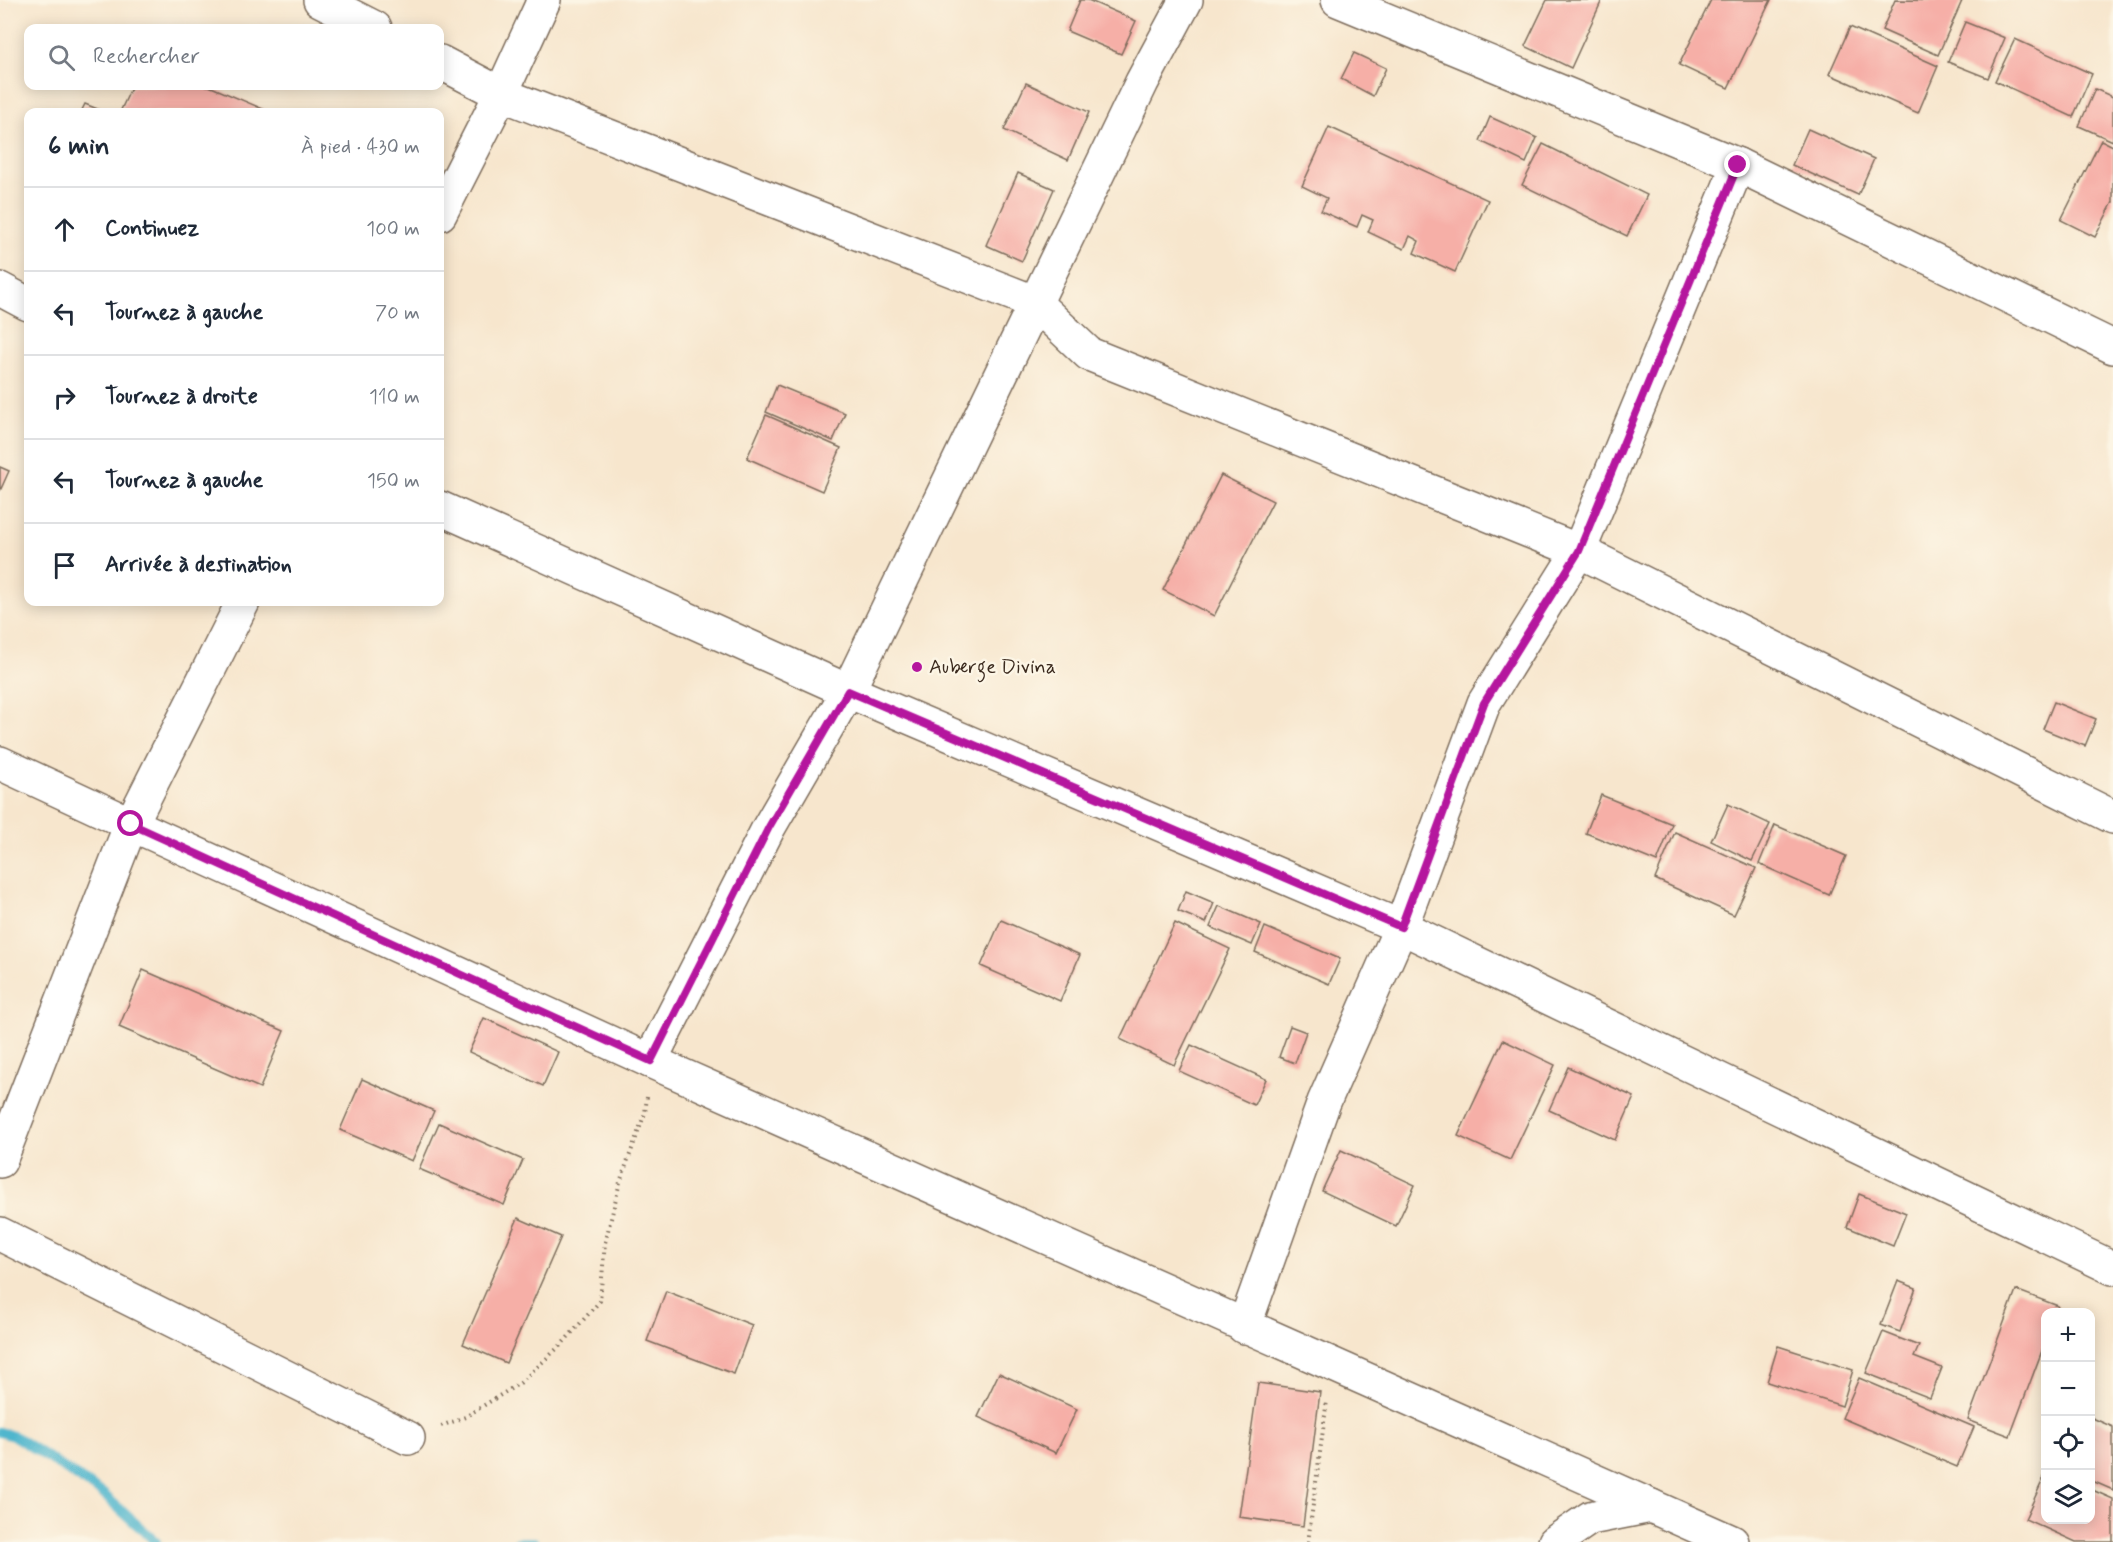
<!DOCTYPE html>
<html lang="fr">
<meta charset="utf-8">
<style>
body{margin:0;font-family:Mynerve,sans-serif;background:#f6f6f7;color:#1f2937}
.controls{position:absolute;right:18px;bottom:18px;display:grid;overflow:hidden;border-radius:12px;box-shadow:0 3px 15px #0003}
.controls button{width:54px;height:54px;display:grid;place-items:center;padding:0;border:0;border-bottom:2px solid #e0e1e3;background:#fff;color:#1f2937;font:30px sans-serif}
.stop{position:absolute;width:18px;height:18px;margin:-14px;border:4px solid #b5179e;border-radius:50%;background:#fff}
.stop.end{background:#b5179e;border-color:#fff;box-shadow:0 2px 6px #0008}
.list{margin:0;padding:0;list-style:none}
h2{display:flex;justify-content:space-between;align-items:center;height:78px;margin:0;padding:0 24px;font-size:26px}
h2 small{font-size:20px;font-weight:400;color:#747a83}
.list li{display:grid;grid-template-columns:39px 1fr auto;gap:18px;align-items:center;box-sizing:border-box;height:84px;padding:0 24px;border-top:2px solid #e0e1e3}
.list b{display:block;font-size:22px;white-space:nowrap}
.list em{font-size:20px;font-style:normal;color:#747a83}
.icon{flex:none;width:33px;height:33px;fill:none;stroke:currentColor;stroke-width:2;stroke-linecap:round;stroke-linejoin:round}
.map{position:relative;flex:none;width:2113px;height:1542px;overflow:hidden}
.search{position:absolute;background:#fff;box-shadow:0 3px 15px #0003;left:24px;top:24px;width:420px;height:66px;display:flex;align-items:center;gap:15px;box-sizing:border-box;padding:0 21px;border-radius:12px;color:#747a83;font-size:22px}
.panel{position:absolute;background:#fff;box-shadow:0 3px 15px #0003;left:24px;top:108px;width:420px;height:498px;border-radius:12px}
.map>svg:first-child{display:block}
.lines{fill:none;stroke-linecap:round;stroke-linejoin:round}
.stream{stroke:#4fb6cd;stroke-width:10}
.building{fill:#f6afa7}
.street-casing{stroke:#7d6c5b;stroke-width:36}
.path{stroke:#7d6c5b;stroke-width:4;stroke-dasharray:1.5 4.5;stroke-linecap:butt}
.street{stroke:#fff;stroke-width:33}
.route{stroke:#b5179e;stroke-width:8}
.poi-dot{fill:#b5179e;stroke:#fcf5e5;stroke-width:2}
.labels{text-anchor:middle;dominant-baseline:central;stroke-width:5;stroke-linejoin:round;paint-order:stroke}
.poi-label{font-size:20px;fill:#3b2a1e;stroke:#fcf5e5;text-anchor:start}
</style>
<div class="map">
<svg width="2113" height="1542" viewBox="0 0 2113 1542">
<rect width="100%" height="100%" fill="#fcf5e5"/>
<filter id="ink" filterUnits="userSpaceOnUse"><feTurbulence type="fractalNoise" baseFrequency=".0167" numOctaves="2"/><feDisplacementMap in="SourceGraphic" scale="12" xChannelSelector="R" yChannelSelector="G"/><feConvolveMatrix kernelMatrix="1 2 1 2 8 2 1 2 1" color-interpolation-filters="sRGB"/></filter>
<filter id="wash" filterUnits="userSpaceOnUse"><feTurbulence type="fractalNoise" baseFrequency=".008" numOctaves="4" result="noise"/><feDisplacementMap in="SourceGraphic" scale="24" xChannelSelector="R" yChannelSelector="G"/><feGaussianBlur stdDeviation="1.35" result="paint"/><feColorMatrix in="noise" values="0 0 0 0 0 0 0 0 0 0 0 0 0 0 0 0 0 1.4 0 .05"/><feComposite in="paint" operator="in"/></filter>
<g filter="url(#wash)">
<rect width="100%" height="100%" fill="#f7e6cd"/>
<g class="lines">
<!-- stream -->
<g class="stream">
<polyline points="0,1432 16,1437 102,1493 156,1542"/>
<polyline points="518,1542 534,1542"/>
</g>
</g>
<g id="blocks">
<!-- building -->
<g class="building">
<polygon points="1080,0 1088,0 1136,21 1121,54 1067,31"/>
<polygon points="1547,0 1602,0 1571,68 1525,46"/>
<polygon points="1711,0 1771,0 1728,88 1679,65"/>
<polygon points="1895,0 1962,1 1938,55 1882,30"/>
<polygon points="1965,22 2005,38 1988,78 1948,62"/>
<polygon points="1850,27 1938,66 1918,113 1829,74"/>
<polygon points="2015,39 2092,74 2073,117 1995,81"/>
<polygon points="1354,53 1386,68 1373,96 1341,79"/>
<polygon points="1026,83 1089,112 1068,160 1004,130"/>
<polygon points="132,86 209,86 270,112 120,112"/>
<polygon points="2095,89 2113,97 2113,141 2079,126"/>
<polygon points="85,104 105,112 81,112"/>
<polygon points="1490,117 1537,138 1526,163 1480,141"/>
<polygon points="1329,127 1488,200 1455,272 1414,253 1419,241 1410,236 1404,249 1368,232 1373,220 1362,215 1357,227 1321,211 1327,198 1302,186"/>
<polygon points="1808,129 1874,159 1858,195 1792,165"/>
<polygon points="2101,140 2113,146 2113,202 2095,237 2061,220"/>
<polygon points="1543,144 1647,195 1627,236 1522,185"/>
<polygon points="1018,173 1054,189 1022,261 986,245"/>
<polygon points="777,385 845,413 833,441 766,412"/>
<polygon points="766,415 841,448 822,491 747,458"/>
<polygon points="0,467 9,471 0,491"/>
<polygon points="1221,475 1273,501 1214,616 1163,590"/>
<polygon points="2054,702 2096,719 2085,746 2043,729"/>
<polygon points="1601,795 1672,824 1657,862 1586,833"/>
<polygon points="1728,804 1770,824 1752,861 1711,841"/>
<polygon points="1775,825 1846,856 1829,895 1759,864"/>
<polygon points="1675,832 1756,868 1734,915 1655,879"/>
<polygon points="1186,891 1214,903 1206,923 1178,911"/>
<polygon points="1219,906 1261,924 1252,945 1210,927"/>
<polygon points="1001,920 1080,955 1060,1001 981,966"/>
<polygon points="1175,923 1230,949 1174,1065 1120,1039"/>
<polygon points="1265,927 1340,959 1329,984 1255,952"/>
<polygon points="143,970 284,1031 260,1088 119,1027"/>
<polygon points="484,1018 558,1052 543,1086 469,1052"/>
<polygon points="1290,1026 1306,1032 1295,1063 1279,1057"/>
<polygon points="1503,1040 1555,1065 1510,1160 1458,1136"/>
<polygon points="1191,1045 1266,1079 1254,1105 1179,1071"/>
<polygon points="1568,1067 1634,1097 1615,1140 1549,1110"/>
<polygon points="362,1079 434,1111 412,1161 340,1130"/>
<polygon points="439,1123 523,1160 504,1205 419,1169"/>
<polygon points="1341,1150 1415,1185 1396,1226 1322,1191"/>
<polygon points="1859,1194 1906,1213 1893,1246 1847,1227"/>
<polygon points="518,1218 561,1237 506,1363 463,1344"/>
<polygon points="1898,1281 1916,1288 1900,1332 1881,1325"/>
<polygon points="2016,1290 2058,1306 2055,1312 2046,1312 2046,1340 2010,1436 1968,1420"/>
<polygon points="666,1291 752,1325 734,1374 647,1341"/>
<polygon points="1883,1332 1919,1346 1914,1357 1942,1368 1930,1398 1866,1373"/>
<polygon points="1778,1346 1853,1370 1842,1406 1767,1382"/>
<polygon points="999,1373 1077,1409 1056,1453 978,1417"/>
<polygon points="1859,1378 1974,1427 1957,1467 1842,1418"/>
<polygon points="1258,1383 1320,1392 1303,1526 1239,1517"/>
<polygon points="2090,1417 2113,1427 2113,1490 2090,1480"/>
<polygon points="2046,1473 2046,1520 2090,1520 2090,1489 2113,1499 2113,1542 2076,1542 2025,1519"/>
</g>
</g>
</g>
<g filter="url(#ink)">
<use href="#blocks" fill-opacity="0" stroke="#7d6c5b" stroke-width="1.5"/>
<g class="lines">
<defs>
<g id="street">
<polyline points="320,0 375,28"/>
<polyline points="1338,0 1738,165 2113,347"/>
<polyline points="440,62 501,94 1034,302 1089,354 1579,551 2113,817"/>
<polyline points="440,214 501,94 544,0"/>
<polyline points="0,289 28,304"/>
<polyline points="440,508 848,691 1401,927 2113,1268"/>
<polyline points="0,763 131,824 243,602"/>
<polyline points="650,1061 769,827 848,691 1142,82 1186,0"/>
<polyline points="0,1161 131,824 650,1061 1732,1542"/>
<polyline points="0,1234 408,1438"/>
<polyline points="1244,1327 1324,1102 1401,927 1484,703 1579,551 1738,165"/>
<polyline points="1555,1542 1590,1518 1651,1506"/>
</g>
</defs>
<!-- street casing -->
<use href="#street" class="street-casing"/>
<!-- path -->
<g class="path">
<polyline points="441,1426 465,1417 520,1383 562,1344 600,1301 605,1243 620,1182 645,1113 647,1097"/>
<polyline points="1308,1542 1327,1400"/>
</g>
<!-- street -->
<use href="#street" class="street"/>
</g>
</g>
<g class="lines" filter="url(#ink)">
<!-- route -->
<polyline class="route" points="131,824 651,1061 769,827 848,691 1401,927 1484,703 1579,551 1738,165"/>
</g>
<!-- markers -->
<circle class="poi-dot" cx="917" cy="667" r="6"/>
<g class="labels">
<!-- poi labels -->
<g class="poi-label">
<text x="929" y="667">Auberge Divina</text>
</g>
</g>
</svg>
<div class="controls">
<button>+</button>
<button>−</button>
<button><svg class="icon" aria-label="locate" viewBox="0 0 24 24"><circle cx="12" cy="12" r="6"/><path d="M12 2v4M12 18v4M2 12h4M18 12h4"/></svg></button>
<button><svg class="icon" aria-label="layers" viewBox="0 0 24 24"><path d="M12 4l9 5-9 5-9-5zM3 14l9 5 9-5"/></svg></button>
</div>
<div class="stop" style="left:131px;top:824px"></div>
<div class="stop end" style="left:1738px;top:165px"></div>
<div class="search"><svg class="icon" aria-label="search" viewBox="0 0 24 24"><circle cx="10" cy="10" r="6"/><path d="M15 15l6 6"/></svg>Rechercher</div>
<section class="panel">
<h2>6 min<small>À pied · 430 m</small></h2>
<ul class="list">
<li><svg class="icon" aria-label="ahead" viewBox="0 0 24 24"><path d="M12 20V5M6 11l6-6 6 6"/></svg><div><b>Continuez</b></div><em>100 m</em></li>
<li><svg class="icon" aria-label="left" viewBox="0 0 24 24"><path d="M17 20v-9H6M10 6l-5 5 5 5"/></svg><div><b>Tournez à gauche</b></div><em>70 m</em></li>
<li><svg class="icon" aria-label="right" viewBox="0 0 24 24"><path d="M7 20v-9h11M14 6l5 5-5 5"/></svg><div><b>Tournez à droite</b></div><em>110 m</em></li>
<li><svg class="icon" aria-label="left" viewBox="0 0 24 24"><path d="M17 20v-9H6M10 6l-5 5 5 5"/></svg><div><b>Tournez à gauche</b></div><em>150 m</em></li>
<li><svg class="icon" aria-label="arrive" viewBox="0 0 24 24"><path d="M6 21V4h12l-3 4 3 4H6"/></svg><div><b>Arrivée à destination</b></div></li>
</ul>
</section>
</div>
